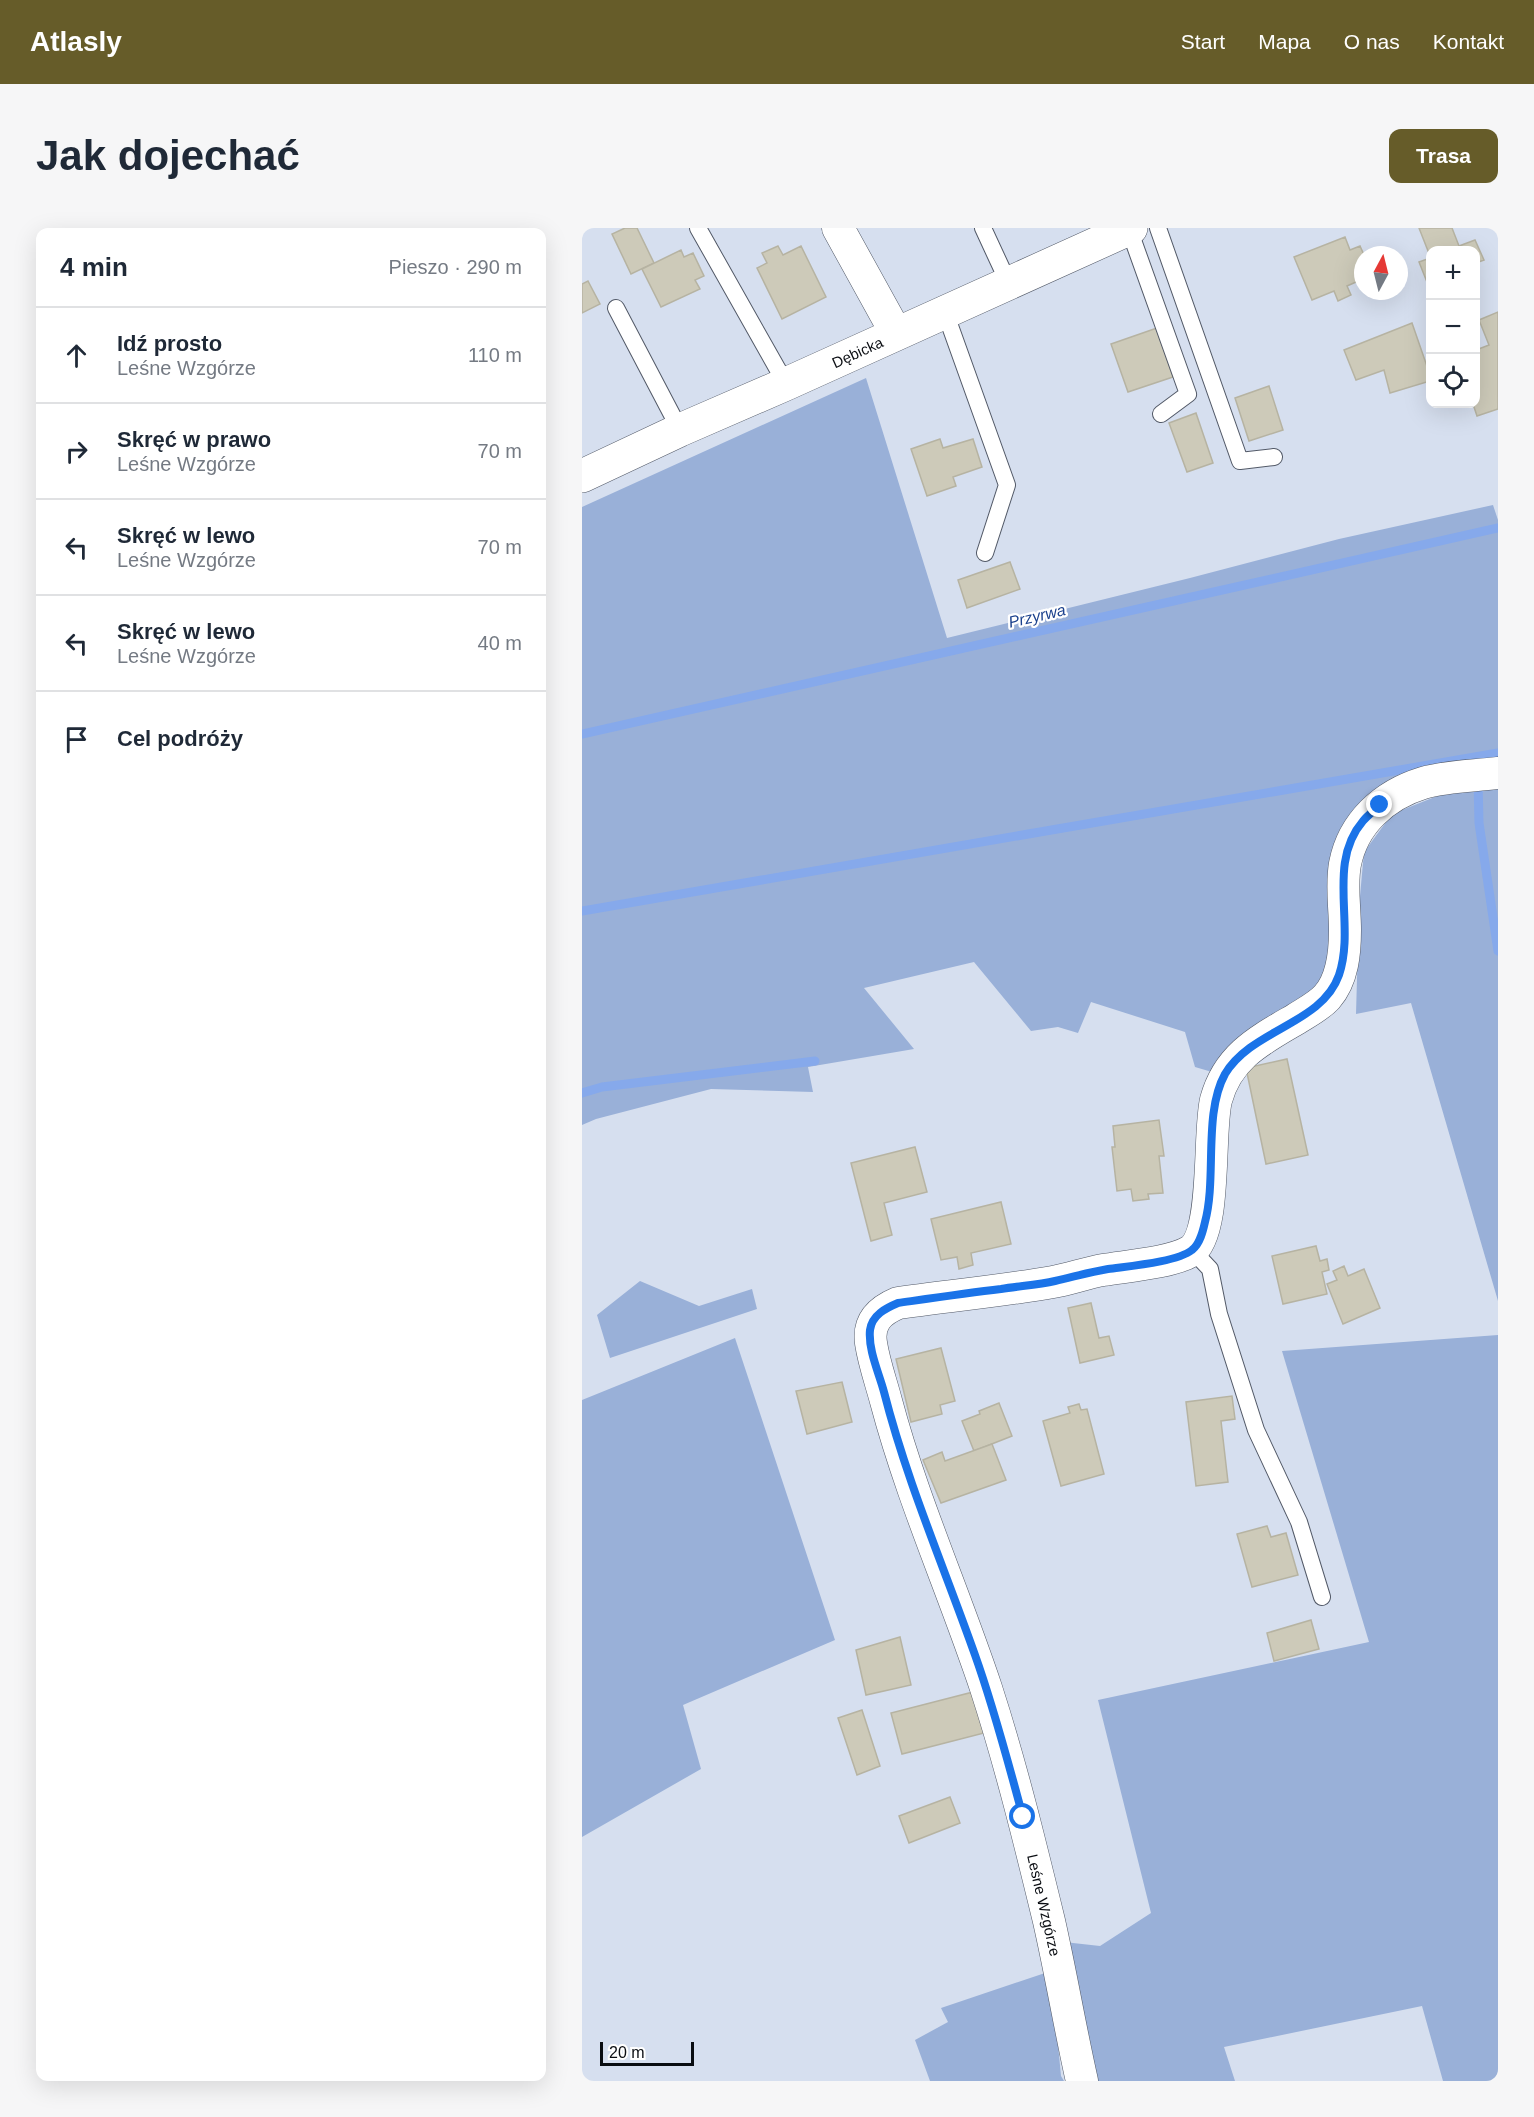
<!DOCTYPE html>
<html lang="pl">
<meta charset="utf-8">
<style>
body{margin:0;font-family:Arial,sans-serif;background:#f6f6f7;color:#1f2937}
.controls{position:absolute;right:18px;top:18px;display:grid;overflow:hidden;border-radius:12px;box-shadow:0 6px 24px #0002}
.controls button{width:54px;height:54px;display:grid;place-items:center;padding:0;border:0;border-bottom:2px solid #e0e1e3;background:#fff;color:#1f2937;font:30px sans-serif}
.compass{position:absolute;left:772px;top:18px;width:54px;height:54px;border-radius:50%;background:#fff;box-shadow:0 6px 24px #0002;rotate:7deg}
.scale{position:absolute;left:18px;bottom:15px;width:94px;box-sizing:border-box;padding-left:6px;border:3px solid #0a0d12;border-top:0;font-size:16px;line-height:21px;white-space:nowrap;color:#0a0d12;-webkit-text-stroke:4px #fff;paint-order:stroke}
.stop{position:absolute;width:18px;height:18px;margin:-14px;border:4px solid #1a73e8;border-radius:50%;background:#fff}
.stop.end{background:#1a73e8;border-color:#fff;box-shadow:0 2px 6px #0008}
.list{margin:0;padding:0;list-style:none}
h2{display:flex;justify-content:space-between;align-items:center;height:78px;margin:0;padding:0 24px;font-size:26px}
h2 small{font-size:20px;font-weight:400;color:#747a83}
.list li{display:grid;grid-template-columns:39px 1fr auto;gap:18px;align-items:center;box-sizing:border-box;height:96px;padding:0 24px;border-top:2px solid #e0e1e3}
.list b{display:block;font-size:22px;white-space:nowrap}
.list p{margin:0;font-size:20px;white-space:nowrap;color:#747a83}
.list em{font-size:20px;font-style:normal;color:#747a83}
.icon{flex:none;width:33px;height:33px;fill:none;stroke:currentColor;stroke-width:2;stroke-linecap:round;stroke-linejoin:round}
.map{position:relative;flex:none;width:916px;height:1853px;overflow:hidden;border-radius:12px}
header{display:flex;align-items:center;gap:36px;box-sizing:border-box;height:84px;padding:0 30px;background:#665c29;color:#fff}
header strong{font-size:28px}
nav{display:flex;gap:33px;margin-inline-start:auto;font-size:21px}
.intro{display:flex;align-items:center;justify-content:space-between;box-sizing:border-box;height:144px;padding:0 36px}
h1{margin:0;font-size:42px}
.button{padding:15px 27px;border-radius:12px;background:#665c29;color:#fff;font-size:21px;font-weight:700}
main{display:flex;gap:36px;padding:0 36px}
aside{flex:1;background:#fff;border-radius:12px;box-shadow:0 6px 24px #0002}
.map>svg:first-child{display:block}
.green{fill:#99b0d8}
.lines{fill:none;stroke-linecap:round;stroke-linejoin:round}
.stream{stroke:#86a9eb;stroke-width:9}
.building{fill:#cdcab9;stroke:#b6b3a2;stroke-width:1.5}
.service-casing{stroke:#525967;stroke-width:18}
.minor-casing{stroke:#525967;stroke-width:33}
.tertiary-casing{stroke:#525967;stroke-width:34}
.service{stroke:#fff;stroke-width:16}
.minor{stroke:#fff;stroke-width:32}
.tertiary{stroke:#fff;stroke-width:33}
.route{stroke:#1a73e8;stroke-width:8}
.labels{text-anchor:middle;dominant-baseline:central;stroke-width:4.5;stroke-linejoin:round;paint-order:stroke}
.street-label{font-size:15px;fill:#0a0d12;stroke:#fff}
.water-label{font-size:16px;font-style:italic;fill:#1b418d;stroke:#fff}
</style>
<header>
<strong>Atlasly</strong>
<nav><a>Start</a><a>Mapa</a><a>O nas</a><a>Kontakt</a></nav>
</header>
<div class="intro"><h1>Jak dojechać</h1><a class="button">Trasa</a></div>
<main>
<aside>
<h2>4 min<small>Pieszo · 290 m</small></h2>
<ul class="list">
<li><svg class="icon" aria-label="ahead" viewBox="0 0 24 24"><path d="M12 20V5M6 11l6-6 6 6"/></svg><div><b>Idź prosto</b><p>Leśne Wzgórze</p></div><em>110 m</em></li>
<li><svg class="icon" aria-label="right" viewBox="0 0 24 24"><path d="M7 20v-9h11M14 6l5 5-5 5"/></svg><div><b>Skręć w prawo</b><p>Leśne Wzgórze</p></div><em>70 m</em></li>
<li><svg class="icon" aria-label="left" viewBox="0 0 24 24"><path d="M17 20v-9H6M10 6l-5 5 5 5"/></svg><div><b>Skręć w lewo</b><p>Leśne Wzgórze</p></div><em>70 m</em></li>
<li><svg class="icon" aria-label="left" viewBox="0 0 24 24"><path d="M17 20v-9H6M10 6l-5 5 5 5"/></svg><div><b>Skręć w lewo</b><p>Leśne Wzgórze</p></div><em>40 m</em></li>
<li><svg class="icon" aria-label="arrive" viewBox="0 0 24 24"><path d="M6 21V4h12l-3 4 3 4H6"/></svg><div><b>Cel podróży</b></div></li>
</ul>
</aside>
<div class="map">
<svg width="916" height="1853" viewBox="0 0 916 1853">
<rect width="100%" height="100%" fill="#d6dfef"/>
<!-- green -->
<g class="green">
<polygon points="284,150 365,410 608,350 757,311 911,277 916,292 916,536 794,564 752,738 734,769 630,844 613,839 603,804 509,774 496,805 476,799 449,803 392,734 282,760 332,821 226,839 231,864 129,861 14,891 0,897 0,279"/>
<polygon points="916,552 916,1073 829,775 774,786 777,679 782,624 810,586 888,555"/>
<polygon points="58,1053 117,1078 170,1061 175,1081 28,1130 15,1087"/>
<polygon points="916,1107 916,1853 861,1853 840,1778 642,1819 653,1853 511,1853 482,1714 518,1718 569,1685 516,1472 787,1414 700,1123"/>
<polygon points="153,1110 253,1412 101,1477 119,1541 0,1609 0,1172"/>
<polygon points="469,1743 479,1848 482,1853 348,1853 333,1812 366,1794 359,1780"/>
</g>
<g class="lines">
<!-- stream -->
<g class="stream">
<polyline points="0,506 916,300"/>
<polyline points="896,553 897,595 916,723"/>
<polyline points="0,683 916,525"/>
<polyline points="0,865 20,859 233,833"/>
</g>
</g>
<!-- building -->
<g class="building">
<polygon points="43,0 55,0 72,35 49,46 30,6"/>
<polygon points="837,0 870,0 877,18 893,12 902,32 894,35 894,22 848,22 848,28"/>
<polygon points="763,9 768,22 778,18 782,27 781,51 765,58 769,67 756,73 752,63 730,72 712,29"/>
<polygon points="196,18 201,27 219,18 244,69 200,91 175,40 185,35 180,25"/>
<polygon points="99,22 102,29 111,25 122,48 113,52 118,61 79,79 60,41"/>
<polygon points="848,30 848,53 845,54 837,34"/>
<polygon points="6,53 18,76 0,85 0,56"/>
<polygon points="916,84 916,181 895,188 891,176 894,176 894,122 907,117 897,92"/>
<polygon points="830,95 848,147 848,153 808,165 802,142 774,152 762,122"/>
<polygon points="575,100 591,149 546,164 529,116"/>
<polygon points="687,158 701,202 667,213 653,170"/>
<polygon points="614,185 631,235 605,244 587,195"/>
<polygon points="358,211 361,220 391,211 400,239 371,249 374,258 345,268 329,221"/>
<polygon points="428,334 438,361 385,380 376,352"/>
<polygon points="705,831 726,927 684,936 664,840"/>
<polygon points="577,892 582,928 577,928 581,965 566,966 567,971 551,973 549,961 535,963 530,919 533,919 531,898"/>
<polygon points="333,919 345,964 302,975 310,1007 289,1013 269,935"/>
<polygon points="419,974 429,1016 389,1025 391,1037 377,1041 375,1029 359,1032 349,991"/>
<polygon points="734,1018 738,1033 745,1031 747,1042 740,1044 745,1066 701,1076 690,1028"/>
<polygon points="762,1038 766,1048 782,1041 798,1080 761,1096 745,1056 755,1052 751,1043"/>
<polygon points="509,1075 517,1110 527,1108 532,1127 498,1135 486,1080"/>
<polygon points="359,1120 373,1173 358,1177 360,1186 329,1194 314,1131"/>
<polygon points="260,1154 270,1194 225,1206 214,1163"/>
<polygon points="650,1168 653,1191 639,1193 646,1254 614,1258 604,1174"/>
<polygon points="417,1175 430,1208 392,1223 380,1193 398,1186 397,1183"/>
<polygon points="497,1176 499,1182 505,1181 522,1246 479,1258 461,1193 488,1185 486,1179"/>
<polygon points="410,1216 424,1252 359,1275 341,1232 360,1224 363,1233"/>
<polygon points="685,1298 689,1309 704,1305 716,1347 670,1359 655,1306"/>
<polygon points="729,1392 737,1421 692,1433 685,1405"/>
<polygon points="318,1409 329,1457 284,1467 274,1422"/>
<polygon points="391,1464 402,1505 320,1526 309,1485"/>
<polygon points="280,1482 298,1538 275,1547 256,1490"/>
<polygon points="368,1569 378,1595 327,1615 317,1588"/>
</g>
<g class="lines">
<defs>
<g id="service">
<polyline points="116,0 204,156"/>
<polyline points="401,0 426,54"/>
<polyline points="576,0 658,233 692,229"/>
<polyline points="547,1 606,166 579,186"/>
<polyline points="34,80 98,202"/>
<polyline points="363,84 425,257 403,325"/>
<polyline points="610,1022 628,1041 637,1086 674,1202 717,1294 740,1369"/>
</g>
<g id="minor">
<polyline points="256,0 314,105"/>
<path d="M500,1853C488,1800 479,1746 467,1693C448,1615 429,1537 404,1460C372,1364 330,1271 304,1173C299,1154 292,1135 289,1115C286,1094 297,1083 316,1075C367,1068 419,1063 471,1054C488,1051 504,1045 521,1042C545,1038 589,1035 609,1023C635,1005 626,904 634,872C646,828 678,812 714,791C725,784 737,778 745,769C761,751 763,724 763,702C763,680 759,657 763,636C771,595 802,567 841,555C864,548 892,548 916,545"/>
</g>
<g id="tertiary">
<path id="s1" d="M0,248L98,202L204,156L549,0"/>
</g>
</defs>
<!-- service casing -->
<use href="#service" class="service-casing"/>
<!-- minor casing -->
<use href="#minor" class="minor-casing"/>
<!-- tertiary casing -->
<use href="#tertiary" class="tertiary-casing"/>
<!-- service -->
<use href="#service" class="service"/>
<!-- minor -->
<use href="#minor" class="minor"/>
<!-- tertiary -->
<use href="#tertiary" class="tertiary"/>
</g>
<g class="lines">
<!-- route -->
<path class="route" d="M441,1589C426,1534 412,1480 393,1427C362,1339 325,1254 302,1164C297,1145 286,1122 288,1102C290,1087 304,1080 316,1075C351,1070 385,1065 419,1061C437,1058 456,1057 473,1053C491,1049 508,1044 526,1041C547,1038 595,1034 610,1022C618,1016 621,1003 623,994C635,950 621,886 643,846C670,801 740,796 757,747C774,697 744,636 781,593C786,587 793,582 798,577"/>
</g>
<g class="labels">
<!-- street labels -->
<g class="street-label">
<text stroke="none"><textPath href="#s1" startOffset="302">Dębicka</textPath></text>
<text transform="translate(462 1677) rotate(77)">Leśne Wzgórze</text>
</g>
<!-- water labels -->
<g class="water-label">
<text transform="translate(455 388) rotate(-13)">Przyrwa</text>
</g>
</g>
</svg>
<div class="controls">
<button>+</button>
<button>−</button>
<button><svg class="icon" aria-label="locate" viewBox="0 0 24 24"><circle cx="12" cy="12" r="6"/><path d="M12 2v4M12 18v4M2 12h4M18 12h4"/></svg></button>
</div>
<svg class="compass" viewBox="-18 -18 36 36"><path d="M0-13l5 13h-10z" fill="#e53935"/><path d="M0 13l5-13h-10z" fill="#747a83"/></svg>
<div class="scale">20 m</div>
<div class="stop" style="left:441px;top:1589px"></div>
<div class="stop end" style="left:798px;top:577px"></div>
</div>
</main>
